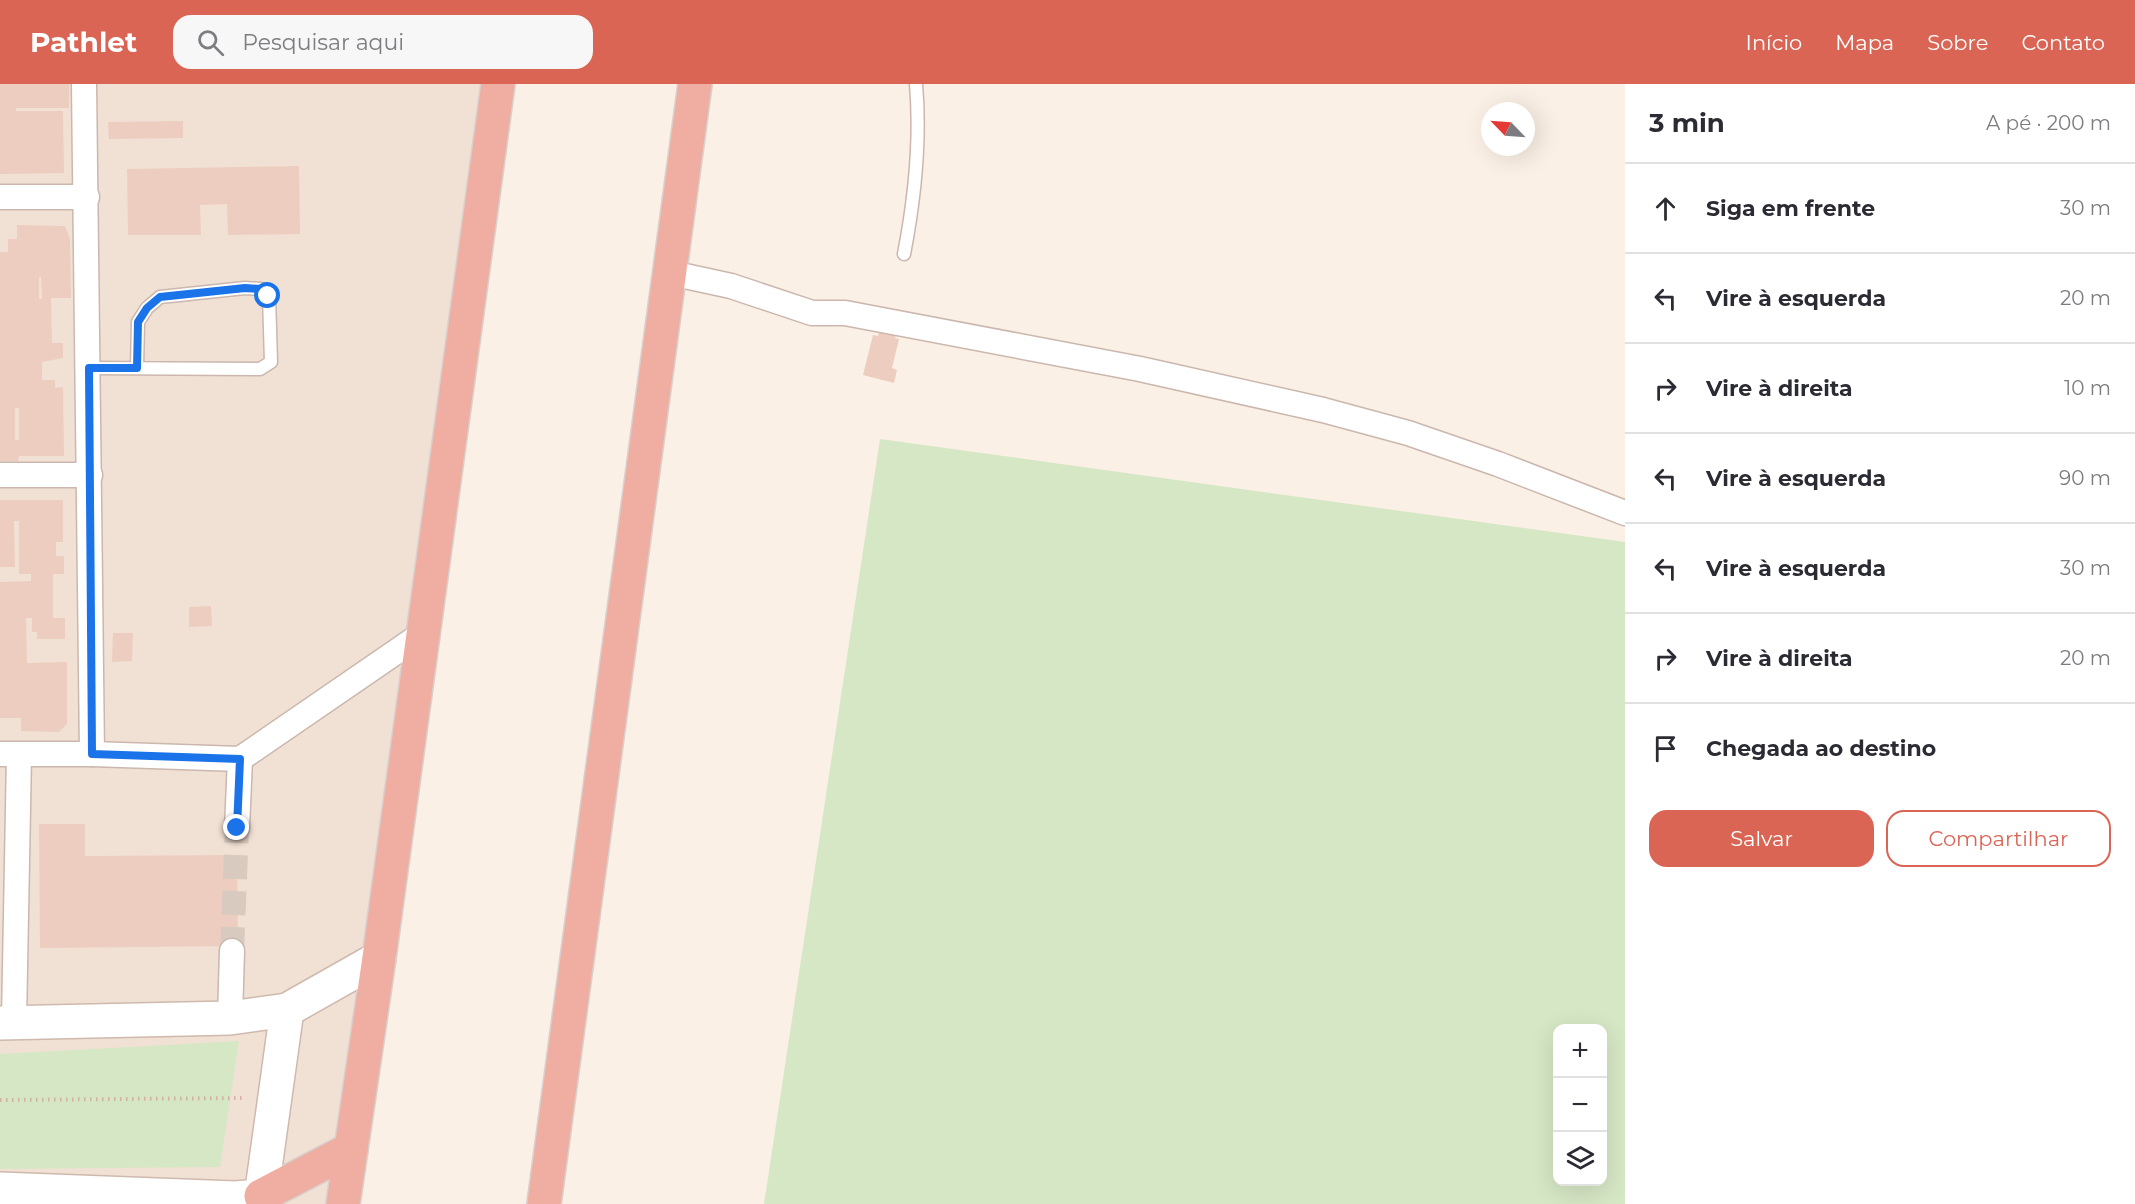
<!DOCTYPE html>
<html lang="pt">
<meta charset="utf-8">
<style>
body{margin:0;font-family:Montserrat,sans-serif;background:#f7f7f7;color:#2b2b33}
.controls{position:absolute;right:18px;bottom:18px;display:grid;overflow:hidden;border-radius:12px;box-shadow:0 6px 24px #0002}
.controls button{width:54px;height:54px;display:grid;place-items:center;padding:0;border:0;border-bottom:2px solid #e1e1e2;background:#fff;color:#2b2b33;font:30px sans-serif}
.compass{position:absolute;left:1481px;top:18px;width:54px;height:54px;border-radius:50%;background:#fff;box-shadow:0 6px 24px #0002;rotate:295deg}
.stop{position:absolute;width:18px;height:18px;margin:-14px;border:4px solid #1a73e8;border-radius:50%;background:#fff}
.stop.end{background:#1a73e8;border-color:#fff;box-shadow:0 2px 6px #0008}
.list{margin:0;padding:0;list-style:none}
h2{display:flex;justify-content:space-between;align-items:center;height:78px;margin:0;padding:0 24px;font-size:26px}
h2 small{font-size:20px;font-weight:400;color:#7c7c81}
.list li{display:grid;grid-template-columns:39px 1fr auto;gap:18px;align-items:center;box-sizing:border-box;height:90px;padding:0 24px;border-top:2px solid #e1e1e2}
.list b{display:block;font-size:22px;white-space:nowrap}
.list em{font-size:20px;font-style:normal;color:#7c7c81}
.actions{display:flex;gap:12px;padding:18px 24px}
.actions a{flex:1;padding:14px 0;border:2px solid #da6555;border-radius:18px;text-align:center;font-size:21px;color:#da6555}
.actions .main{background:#da6555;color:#fff}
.icon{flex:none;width:33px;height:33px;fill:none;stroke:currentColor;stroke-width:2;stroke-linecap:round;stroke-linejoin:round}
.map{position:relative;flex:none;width:1625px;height:1120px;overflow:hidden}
header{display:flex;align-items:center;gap:36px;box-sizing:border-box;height:84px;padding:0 30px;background:#da6555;color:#fff}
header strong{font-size:28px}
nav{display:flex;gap:33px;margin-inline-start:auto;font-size:21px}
.search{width:420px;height:54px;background:#f7f7f7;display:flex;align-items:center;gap:15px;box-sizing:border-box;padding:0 21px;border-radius:18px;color:#7c7c81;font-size:22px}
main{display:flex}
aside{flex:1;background:#fff}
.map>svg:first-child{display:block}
.residential{fill:#f1e1d4}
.green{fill:#d6e7c5;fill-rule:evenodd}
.building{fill:#edcdbf;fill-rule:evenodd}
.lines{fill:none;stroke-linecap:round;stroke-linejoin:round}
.minor-tunnel{stroke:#d8cabf;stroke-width:24;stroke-dasharray:24 12;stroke-linecap:butt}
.service-casing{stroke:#cbb7ad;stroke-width:15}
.minor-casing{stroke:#cbb7ad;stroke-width:27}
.secondary-casing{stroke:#cfb9ad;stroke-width:36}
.motorway-casing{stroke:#d7d0cd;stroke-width:36}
.path{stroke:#d2b0a3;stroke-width:4;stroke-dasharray:1.5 4.5;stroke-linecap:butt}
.service{stroke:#fff;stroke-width:12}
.minor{stroke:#fff;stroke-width:24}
.secondary{stroke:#fff;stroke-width:33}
.motorway{stroke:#efaea1;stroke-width:33}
.route{stroke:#1a73e8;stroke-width:8}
</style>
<header>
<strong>Pathlet</strong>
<div class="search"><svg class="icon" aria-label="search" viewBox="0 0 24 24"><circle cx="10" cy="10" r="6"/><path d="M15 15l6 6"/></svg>Pesquisar aqui</div>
<nav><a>Início</a><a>Mapa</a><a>Sobre</a><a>Contato</a></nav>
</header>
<main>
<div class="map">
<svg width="1625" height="1120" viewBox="0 0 1625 1120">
<rect width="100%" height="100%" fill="#faf0e5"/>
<!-- residential -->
<polygon class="residential" points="0,0 497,0 329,1120 0,1120"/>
<!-- green -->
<g class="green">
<path d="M880,355L1625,458V1120H764ZM1558,944H1602V1098H1558Z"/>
<polygon points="239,957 220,1083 0,1085 0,970"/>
</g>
<!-- building -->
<g class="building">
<polygon points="0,0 69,0 69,24 16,24 16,27 63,27 64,89 0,90"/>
<polygon points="183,37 183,54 109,55 108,38"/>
<polygon points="299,82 300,150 228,151 227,120 200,121 201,151 128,151 127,85"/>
<path d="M17,141L65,142L70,155L71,214H51L52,259H63V274L42,278V296H55V304L63,303L64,372H19L18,377H0V168H8V155H17ZM39,193H41L42,215H39ZM15,324H19V356H15Z"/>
<polygon points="880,243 897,247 895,254 899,255 892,284 897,286 894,299 863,291 873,251 878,252"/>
<polygon points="0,416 63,416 63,458 56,458 56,472 64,472 64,490 53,490 53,534 65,534 65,555 37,555 37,548 32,548 32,534 26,534 27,579 67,578 67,640 59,648 21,647 21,634 0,634 0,498 31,497 31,490 19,490 19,437 14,437 15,483 0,483"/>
<polygon points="211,522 212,542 189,543 189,523"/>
<polygon points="113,549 133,549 132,577 112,578"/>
<polygon points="39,740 85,740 85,772 237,771 238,862 40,864"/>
</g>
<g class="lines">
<!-- minor-tunnel -->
<polyline class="minor-tunnel" points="232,867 237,744"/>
<defs>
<g id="service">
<path d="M904,170C915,113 921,58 916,0"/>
<polyline points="89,284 260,285 271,278 269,212 261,205 245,204 160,213 147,224 138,238 137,284"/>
</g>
<g id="minor">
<polyline points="84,0 92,670"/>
<polyline points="0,113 87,113"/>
<polyline points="671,189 731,202 812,229 845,229 1140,285 1323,326 1408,349 1498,380 1625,429"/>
<polyline points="0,391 90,391"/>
<polyline points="0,670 92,670 240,675 422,550"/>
<polyline points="237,744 240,675"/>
<polyline points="230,934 232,867"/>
<polyline points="14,937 19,671"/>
</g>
<g id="secondary">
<polyline points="0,939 230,934 287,926 379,874"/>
<polyline points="0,1105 235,1114 261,1112"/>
<polyline points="260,1120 287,926"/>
</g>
<g id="motorway">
<polyline points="261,1112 351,1065"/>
<polyline points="343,1120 379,874 498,0"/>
<polyline points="544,1120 695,0"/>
</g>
</defs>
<!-- service casing -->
<use href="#service" class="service-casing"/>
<!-- minor casing -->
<use href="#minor" class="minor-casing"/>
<!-- secondary casing -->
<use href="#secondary" class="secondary-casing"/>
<!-- motorway casing -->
<use href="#motorway" class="motorway-casing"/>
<!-- path -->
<polyline class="path" points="0,1016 245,1014"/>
<!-- service -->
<use href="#service" class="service"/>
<!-- minor -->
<use href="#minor" class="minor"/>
<!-- secondary -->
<use href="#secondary" class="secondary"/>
<!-- motorway -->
<use href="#motorway" class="motorway"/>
</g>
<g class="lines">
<!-- route -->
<polyline class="route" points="237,744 240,675 92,670 89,284 137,284 138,238 147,224 160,213 245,204 261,205 268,212"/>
</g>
</svg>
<div class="controls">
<button>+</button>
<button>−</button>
<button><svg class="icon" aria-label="layers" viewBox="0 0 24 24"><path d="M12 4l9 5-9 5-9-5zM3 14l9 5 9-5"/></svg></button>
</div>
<svg class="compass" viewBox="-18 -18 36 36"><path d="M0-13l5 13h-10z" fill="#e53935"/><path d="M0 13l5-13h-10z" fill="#7c7c81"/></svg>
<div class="stop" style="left:268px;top:212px"></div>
<div class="stop end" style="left:237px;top:744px"></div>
</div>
<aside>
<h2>3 min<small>A pé · 200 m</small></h2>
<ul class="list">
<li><svg class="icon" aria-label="ahead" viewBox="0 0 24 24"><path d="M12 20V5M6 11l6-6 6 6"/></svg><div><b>Siga em frente</b></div><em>30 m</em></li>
<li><svg class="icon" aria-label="left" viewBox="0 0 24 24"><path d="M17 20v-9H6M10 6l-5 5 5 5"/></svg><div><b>Vire à esquerda</b></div><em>20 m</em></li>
<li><svg class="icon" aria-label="right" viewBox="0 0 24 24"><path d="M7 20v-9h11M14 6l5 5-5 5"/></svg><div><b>Vire à direita</b></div><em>10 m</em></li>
<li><svg class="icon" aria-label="left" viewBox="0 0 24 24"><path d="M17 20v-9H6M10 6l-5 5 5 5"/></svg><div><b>Vire à esquerda</b></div><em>90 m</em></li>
<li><svg class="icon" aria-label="left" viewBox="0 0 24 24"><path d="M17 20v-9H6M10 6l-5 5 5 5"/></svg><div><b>Vire à esquerda</b></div><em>30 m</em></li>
<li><svg class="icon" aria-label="right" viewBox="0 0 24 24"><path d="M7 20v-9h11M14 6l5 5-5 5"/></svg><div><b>Vire à direita</b></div><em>20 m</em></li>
<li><svg class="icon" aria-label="arrive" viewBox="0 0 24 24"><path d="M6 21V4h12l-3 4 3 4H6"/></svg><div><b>Chegada ao destino</b></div></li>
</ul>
<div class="actions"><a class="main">Salvar</a><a>Compartilhar</a></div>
</aside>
</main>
